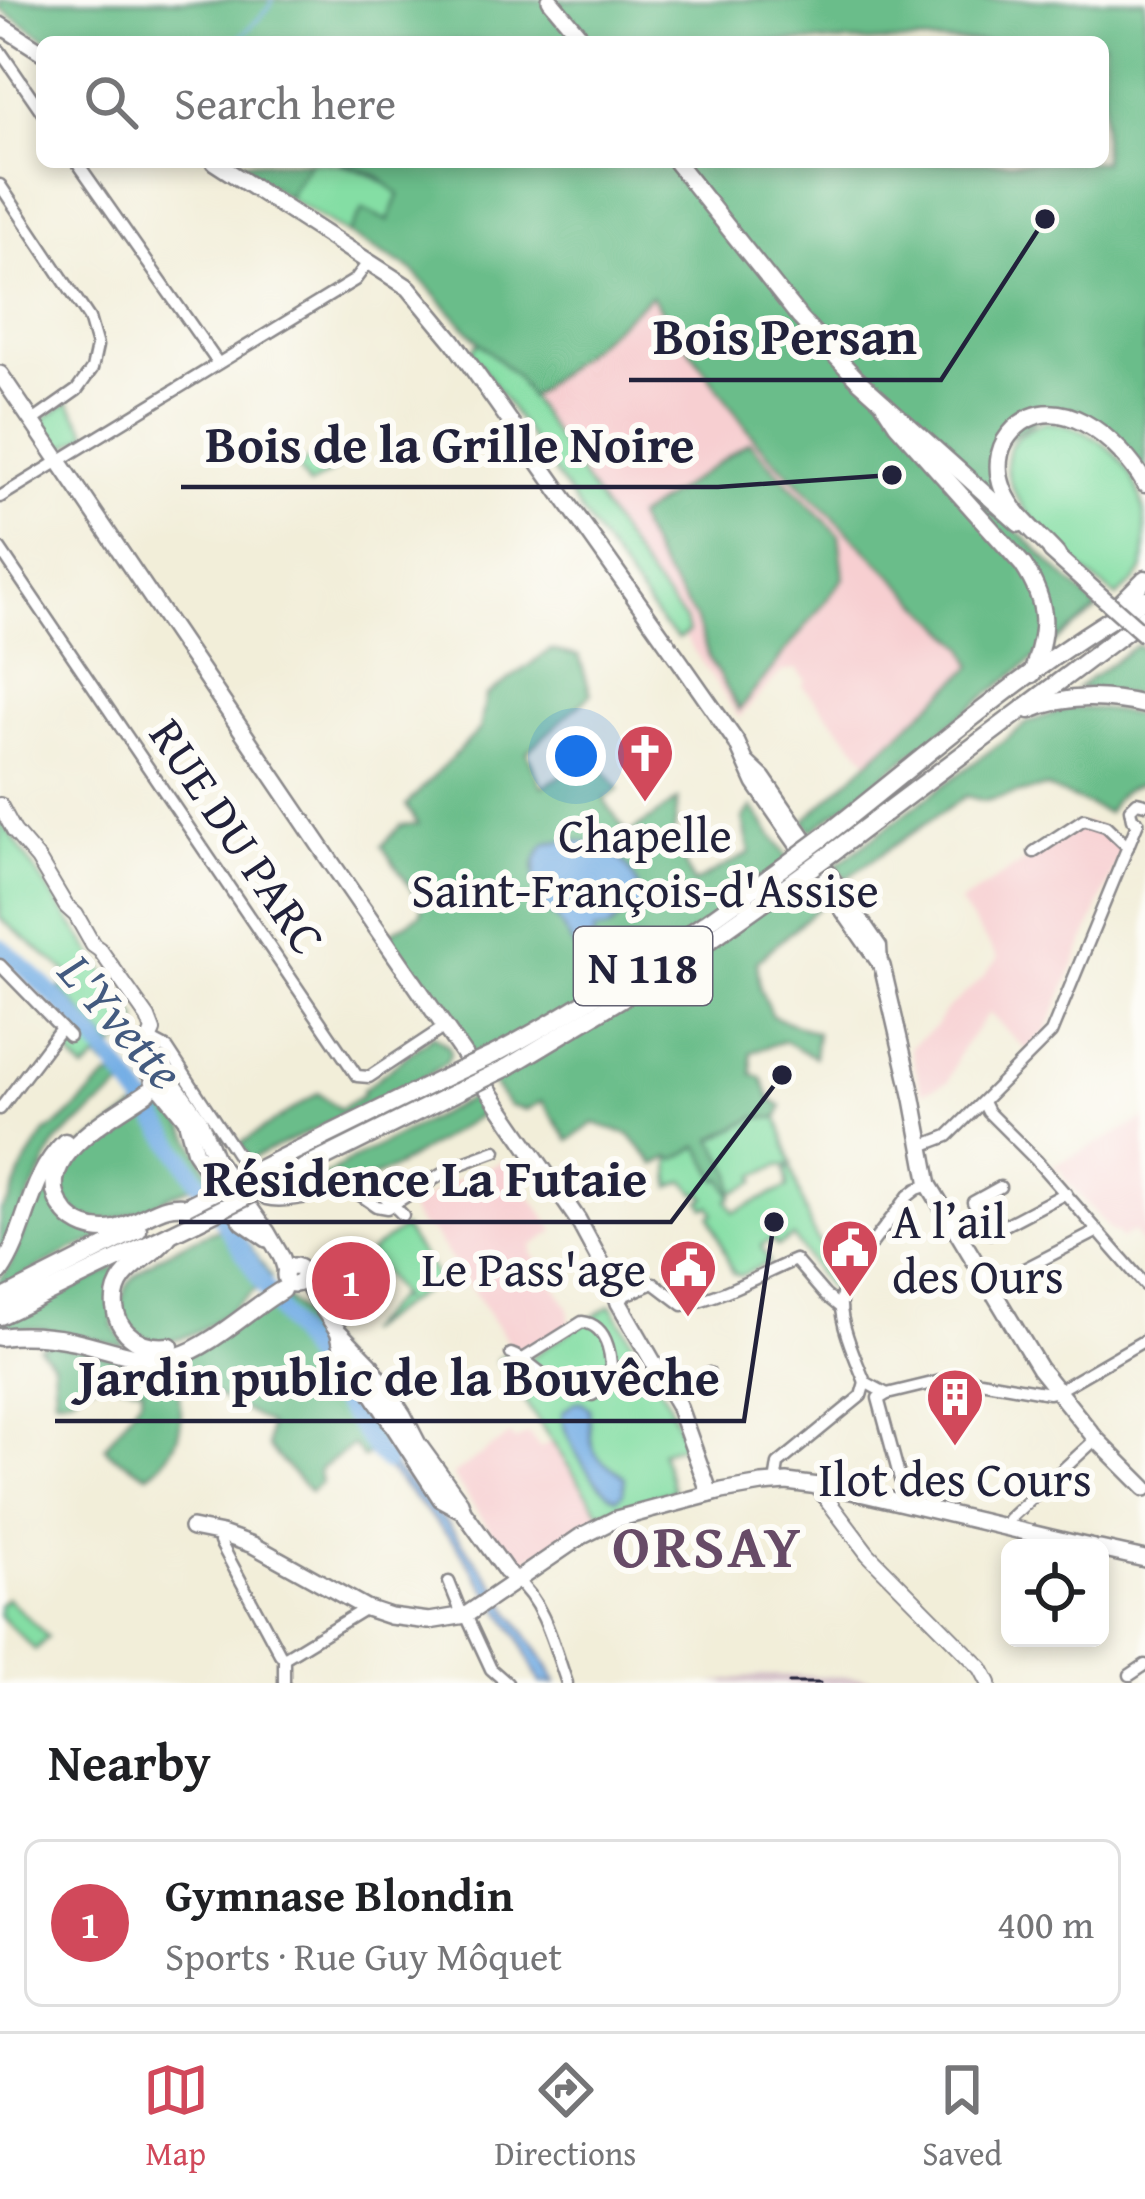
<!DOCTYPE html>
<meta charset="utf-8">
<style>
body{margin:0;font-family:"Gentium Book Plus",serif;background:#f2f2f2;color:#202124}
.controls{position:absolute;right:36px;bottom:36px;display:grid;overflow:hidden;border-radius:18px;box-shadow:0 6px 18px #0003}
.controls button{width:108px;height:108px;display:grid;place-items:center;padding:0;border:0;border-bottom:3px solid #e0e0e0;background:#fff;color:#202124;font:60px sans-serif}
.you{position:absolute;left:576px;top:756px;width:42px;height:42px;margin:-30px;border:9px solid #fff;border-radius:50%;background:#1a73e8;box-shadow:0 0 0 18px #1a73e833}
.badge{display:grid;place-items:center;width:78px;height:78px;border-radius:50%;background:#d1495b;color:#fff;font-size:39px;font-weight:700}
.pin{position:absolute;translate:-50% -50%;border:6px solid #fff;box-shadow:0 3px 12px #0006}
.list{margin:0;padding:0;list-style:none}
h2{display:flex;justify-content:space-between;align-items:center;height:156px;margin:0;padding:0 48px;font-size:51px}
h2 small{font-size:39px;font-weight:400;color:#757577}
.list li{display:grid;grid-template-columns:78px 1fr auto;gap:36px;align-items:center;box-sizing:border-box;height:168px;margin:0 24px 24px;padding:0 24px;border:3px solid #e0e0e0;border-radius:18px}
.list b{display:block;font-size:45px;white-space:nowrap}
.list p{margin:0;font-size:39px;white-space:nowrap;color:#757577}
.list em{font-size:39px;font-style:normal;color:#757577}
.icon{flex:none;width:66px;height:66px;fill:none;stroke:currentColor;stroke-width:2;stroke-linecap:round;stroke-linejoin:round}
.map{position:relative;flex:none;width:1145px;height:1683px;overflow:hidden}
.search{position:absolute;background:#fff;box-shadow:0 6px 18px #0003;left:36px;right:36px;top:36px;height:132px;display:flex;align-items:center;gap:30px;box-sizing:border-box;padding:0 42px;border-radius:18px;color:#757577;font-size:45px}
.sheet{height:348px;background:#fff}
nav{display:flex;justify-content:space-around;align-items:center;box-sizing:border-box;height:168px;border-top:3px solid #e0e0e0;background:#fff;font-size:33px;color:#757577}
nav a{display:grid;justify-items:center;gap:6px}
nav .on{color:#d1495b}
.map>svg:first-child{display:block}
.built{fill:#f7cfd1}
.industrial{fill:#d2bdc6}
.green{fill:#84dea4;stroke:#538070;stroke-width:3}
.forest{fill:#6bbd8a;stroke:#467062;stroke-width:3;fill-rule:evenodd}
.water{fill:#74aee5;stroke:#4b6890;stroke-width:3}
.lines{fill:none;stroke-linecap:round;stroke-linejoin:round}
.stream{stroke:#74aee5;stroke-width:3}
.river{stroke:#74aee5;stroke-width:18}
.minor-casing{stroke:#8a888a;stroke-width:15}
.tertiary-casing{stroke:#8a888a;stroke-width:18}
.secondary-casing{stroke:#8a888a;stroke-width:20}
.trunk-casing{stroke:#8a888a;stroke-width:21}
.minor{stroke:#fff;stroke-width:10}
.tertiary{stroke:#fff;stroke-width:14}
.secondary{stroke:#fff;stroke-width:15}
.trunk{stroke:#fff;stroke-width:16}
.rail{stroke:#22223b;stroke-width:3}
.secondary-bridge-casing{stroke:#8a888a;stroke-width:20;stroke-linecap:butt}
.trunk-bridge-casing{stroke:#8a888a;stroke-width:21;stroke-linecap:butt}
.secondary-bridge{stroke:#fff;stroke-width:15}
.trunk-bridge{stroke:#fff;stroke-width:16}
.labels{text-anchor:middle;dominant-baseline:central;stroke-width:12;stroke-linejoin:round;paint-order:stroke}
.shield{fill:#fdfcf7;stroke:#646373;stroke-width:3}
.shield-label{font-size:45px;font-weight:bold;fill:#22223b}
.poi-label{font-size:48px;fill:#22223b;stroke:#fdfcf7}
.street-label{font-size:48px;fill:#22223b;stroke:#fdfcf7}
.water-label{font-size:51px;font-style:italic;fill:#435a7f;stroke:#fdfcf7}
.district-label{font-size:60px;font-weight:bold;letter-spacing:3px;fill:#674b67;stroke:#fdfcf7}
.leader{fill:none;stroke:#22223b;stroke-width:4.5}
.callout-dot{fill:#22223b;stroke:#fdfcf7;stroke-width:4.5}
.callout-label{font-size:51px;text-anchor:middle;font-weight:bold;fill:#22223b;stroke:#fdfcf7;stroke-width:12;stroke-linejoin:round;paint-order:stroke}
</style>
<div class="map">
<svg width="1145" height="1683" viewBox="0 0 1145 1683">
<rect width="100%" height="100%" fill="#fdfcf7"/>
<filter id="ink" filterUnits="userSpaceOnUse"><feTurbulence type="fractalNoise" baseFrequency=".00833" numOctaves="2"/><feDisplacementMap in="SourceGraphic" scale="24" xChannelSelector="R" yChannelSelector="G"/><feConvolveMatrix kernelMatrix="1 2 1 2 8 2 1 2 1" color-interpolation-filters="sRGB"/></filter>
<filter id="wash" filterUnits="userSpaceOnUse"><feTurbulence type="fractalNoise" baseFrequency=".004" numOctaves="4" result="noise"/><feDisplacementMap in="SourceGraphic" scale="48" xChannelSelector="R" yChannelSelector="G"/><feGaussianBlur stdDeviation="2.7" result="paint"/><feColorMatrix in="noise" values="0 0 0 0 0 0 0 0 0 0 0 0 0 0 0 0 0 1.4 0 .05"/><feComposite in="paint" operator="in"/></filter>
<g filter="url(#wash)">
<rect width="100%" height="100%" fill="#f2eed9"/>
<!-- built -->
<g class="built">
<polygon points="651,296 757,442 965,647 973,665 869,761 802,685 806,681 796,669 781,672 739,718 684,636 685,621 644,570 530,397"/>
<polygon points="1086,823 1107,831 1123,848 1047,1030 1027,1051 989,1013 960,1051 948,1082 922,1092 910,1047 936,1026 945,1011 982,978 998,958 959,903"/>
<polygon points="1145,1119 1145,1262 1143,1246 1133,1231 1121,1239 1116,1232 1113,1233 1062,1175 1064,1173 1060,1168 1057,1170 1053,1166"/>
<polygon points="505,1161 555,1231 532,1246 532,1253 569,1308 569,1327 522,1355 514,1351 432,1231 421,1227 410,1210 449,1183"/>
<polygon points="528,1433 540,1449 551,1441 601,1515 590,1520 539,1557 536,1553 521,1564 512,1561 452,1475 510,1435 515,1441"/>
</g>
<!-- industrial -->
<polygon class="industrial" points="761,1675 859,1677 892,1683 710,1683"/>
<!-- green -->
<g class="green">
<path d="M310,162C346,162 372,172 400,194L388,221L363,209L348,234L287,197Z"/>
<polygon points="479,342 515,375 644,570 685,621 688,633 678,639 663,626 602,542 471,351"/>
<polygon points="68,402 89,434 58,451 40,421"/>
<path d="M1045,422C1104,427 1145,472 1145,531C1145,542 1145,559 1143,569C1138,580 1126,589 1117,597C1075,567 941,457 1045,422Z"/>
<polygon points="335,442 347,462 309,486 297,467"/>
<polygon points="0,819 139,1021 114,1048 60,988 75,979 0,918"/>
<polygon points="76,1030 109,1065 106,1067 97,1059 84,1071 61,1045"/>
<polygon points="758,1117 778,1118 792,1165 778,1166 755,1176 756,1182 733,1193 732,1173 713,1140"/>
<polygon points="699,1145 718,1180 722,1178 732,1197 727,1200 734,1212 788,1187 785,1168 791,1168 811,1228 837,1277 833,1286 828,1288 793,1237 777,1246 772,1239 761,1246 769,1262 740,1276 733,1273 710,1216 714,1213 710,1206 705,1208 701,1202 706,1198 702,1192 697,1194 685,1181 671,1187 670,1157 676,1159"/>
<polygon points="403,1228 439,1280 362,1333 396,1298 401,1299 369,1252"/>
<polygon points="611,1305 668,1401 685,1445 661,1452 674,1491 600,1513 497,1360 512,1349 522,1363"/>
<polygon points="7,1598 48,1637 35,1650 0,1616 0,1605"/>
</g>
<!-- forest -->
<g class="forest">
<path d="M0,0H1145V473C1119,436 1099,415 1053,408L997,446L990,504L1098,609L812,831L804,821L973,666L965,647L757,442L651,296L530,397L515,375L479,342L412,270L348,234L363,209L388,221L399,195L378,176L339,162H1103V42H51L0,9Z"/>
<polygon points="235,162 310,162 287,197"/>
<polygon points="749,442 839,535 844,578 739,710 709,658 695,618 657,562 636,518"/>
<polygon points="1137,645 1145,652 1145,697 1077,688"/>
<path d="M550,650L579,656L591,694L527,752L542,787L593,757L619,789L604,800L628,834L678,800L673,841L694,883L750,853L743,819L752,807L821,905L757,961L760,989L772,1016L817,1033L814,1057L784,1041L751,1052L752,1074L762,1078L771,1100L782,1106L778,1118L757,1117L713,1139L732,1173L733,1193L731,1195L723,1179L718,1180L699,1146L676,1159L670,1157L655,1165L630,1135L594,1123L569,1141L542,1101L526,1110L509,1106L387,935L421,914L422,905L382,846L401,825L418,824L406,805L480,729L486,696ZM564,841H582L629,870L641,896L612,927L594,931L576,949C567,934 536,884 534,870C533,860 542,850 547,843Z"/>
<path d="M1069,708L1100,709L1145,716V784C1124,787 1117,795 1107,813L1046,787L985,801L966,796L845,879L836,865L1029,722Z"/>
<polygon points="433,1035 449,1047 450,1055 446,1063 416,1083 250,1159 240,1144 318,1093 340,1109 362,1096 363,1090"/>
<polygon points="108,1077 118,1078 123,1087 56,1142 0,1258 0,1211 10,1200 24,1165 45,1133 64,1120"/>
<polygon points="477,1095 488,1110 396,1167 349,1188 294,1195 349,1161"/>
<path d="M152,1098C182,1109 197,1152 212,1178L169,1196L150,1207L112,1220H96L78,1215L65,1199L61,1174L75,1152Z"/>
<polygon points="47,1171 51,1197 101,1235 101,1239 74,1249 0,1288 0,1280 10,1265"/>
<path d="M233,1223L271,1277C244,1299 205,1335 170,1341C154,1344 140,1337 130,1325C91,1274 201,1236 233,1223Z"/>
<polygon points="119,1266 121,1269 113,1325 124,1343 123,1346 42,1329 0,1327 0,1323"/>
<path d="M282,1295C319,1323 363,1399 385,1440L363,1458L353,1445L319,1470L321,1483L310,1492L268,1447L269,1424L189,1380C187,1381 183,1382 181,1385C176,1393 181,1406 181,1415C181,1440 167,1461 147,1475L110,1453L105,1447L141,1398L143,1388C129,1386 105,1378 92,1384C77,1390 72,1400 55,1398L53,1363L39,1347L49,1343L153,1366Z"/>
</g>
<!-- water -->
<g class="water">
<path d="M564,841C609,840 634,861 643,906L631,914L623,915L608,929L594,931L593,939L575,949L558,920L538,903L534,882L536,859L542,848L547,843Z"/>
<path d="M575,1402H582L589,1408C591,1424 587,1446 600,1459C608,1467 618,1469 625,1478L623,1493L617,1498C596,1490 562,1437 562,1413Z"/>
<polygon points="378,1441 392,1466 448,1524 499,1590 511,1612 547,1664 556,1683 540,1683 519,1638 455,1543 370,1450"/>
</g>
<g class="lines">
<!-- stream -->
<polyline class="stream" points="236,42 270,7 272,0"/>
<!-- river -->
<path class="river" d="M0,947C117,1041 194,1174 273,1300C305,1351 342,1401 376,1451L387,1462"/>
</g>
</g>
<g filter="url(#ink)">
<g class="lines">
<defs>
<g id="minor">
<polyline points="0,51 42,112"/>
<polyline points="77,162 218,363"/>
<polyline points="0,185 89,318 97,346 92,369 77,390 33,421"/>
<polyline points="0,497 355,280 369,261"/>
<polyline points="0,549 357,1076 369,1077 446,1026"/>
<polyline points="748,761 765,777 881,946 882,966"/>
<polyline points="1138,822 1132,819 1130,809 1137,802 1145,804"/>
<polyline points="1034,852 1084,819 1106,826 1128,847"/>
<polyline points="0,965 69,1036"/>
<path d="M151,1040L168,1049L266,1199C288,1205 340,1190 363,1182L374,1186L403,1215"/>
<polyline points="983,1102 988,1112 1036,1160 1145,1285"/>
<polyline points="0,1109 61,1028"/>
<polyline points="927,1144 948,1136 1051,1033 1138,822"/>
<polyline points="1000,1187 973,1202 990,1233 1066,1193"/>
<polyline points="350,1188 376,1206 387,1208 455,1166 496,1151"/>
<polyline points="991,1286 1098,1231"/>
<path d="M620,1303L625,1295L654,1283L683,1305C724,1296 758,1276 795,1260L825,1295L841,1308"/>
<path d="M511,1354L523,1359L582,1322C610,1325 613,1362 610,1384L592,1395L562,1389L523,1359"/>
<path d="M887,1394L865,1382C856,1360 839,1322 841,1300C844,1273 891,1221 908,1196L917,1189L929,1185"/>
<polyline points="878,1398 907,1505"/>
<polyline points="675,1399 709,1373"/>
<polyline points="879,1399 887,1394 957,1377 1049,1393 1057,1391 1145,1340"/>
<polyline points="775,1483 778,1464 861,1396 865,1382"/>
<polyline points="1005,1527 1009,1519 1096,1439"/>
<polyline points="222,1534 220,1542 280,1654 284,1658"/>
<path d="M516,1580C544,1602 555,1650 567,1683"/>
<polyline points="449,1582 463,1617"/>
<polyline points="466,1615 491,1669 507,1683"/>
<polyline points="284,1658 366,1608"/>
<polyline points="1130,1675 1145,1665"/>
<polyline points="284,1683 284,1658"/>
</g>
<g id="tertiary">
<polyline points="0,805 14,831 38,859 66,906 76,915 93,945 100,950 148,1018 153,1031 141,1058 146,1070 155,1074"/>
<polyline points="816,1485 868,1554 981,1668 989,1683"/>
</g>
<g id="secondary">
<polyline points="550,0 585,42"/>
<polyline points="0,25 42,52"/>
<polyline points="214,162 409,288 453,341 679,660 737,743 755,783 882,966 913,1099 929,1185 1039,1368 1096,1439 1145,1488"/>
<polyline points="676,162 800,318 857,379 1019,524"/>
<polyline points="0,374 333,865 578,1220 613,1285 619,1303 678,1405 710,1494"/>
<polyline points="1051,551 1093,589"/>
<circle cx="162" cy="1079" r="9"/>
<polyline points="171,1080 199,1119 215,1159 267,1232 282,1258 286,1271"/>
<polyline points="161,1088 186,1119 195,1152 243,1222 267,1239"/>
<circle cx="294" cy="1275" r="9"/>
<polyline points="303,1275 313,1294 338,1331 370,1364 403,1415 418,1444 460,1502 463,1511 506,1571 516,1580"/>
<polyline points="339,1334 342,1347 441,1499 463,1511"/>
<polyline points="192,1528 222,1534 253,1545 366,1608 390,1616 429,1621 466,1615 580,1537 616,1519 722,1491 762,1484 787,1482 843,1489 1094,1548"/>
<polyline points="1100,1549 1145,1559"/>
</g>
<g id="trunk">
<path d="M884,404L897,424L1023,565C1050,606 1047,630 1032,674"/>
<path d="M1057,555C1039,535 1012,514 1003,489C996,471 997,450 1009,435C1053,380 1122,442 1145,484"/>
<polyline points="1120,604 1145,579"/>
<path d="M1030,710C1068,694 1106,696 1145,705"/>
<path d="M822,838C927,756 1029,664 1145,599"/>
<polyline points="833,852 1145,617"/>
<path d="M495,1054C596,1000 692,935 783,867"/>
<polyline points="506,1068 659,976 793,881"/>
<path d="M148,1092C114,1116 23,1161 66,1213C76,1225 93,1231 108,1230C130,1228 148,1212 168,1207C175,1205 181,1206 187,1206"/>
<polyline points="271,1163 450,1075"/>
<polyline points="282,1179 461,1090"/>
<path d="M170,1234C153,1260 111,1268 115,1307C116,1316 120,1326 127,1333C139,1345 154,1348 170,1346"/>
<path d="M0,1272C28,1231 27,1179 65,1142"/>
<polyline points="0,1300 138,1230"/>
<polyline points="0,1316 197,1221"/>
<path d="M0,1337C25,1334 50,1336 75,1341C108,1348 144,1365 178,1356C210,1347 251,1308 282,1290"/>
</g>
</defs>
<!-- minor casing -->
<use href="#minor" class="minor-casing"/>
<!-- tertiary casing -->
<use href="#tertiary" class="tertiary-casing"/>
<!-- secondary casing -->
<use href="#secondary" class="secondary-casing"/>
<!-- trunk casing -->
<use href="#trunk" class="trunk-casing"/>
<!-- minor -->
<use href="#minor" class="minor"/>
<!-- tertiary -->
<use href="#tertiary" class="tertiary"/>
<!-- secondary -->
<use href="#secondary" class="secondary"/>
<!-- trunk -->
<use href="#trunk" class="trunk"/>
<!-- rail -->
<polyline class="rail" points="789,1683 820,1683"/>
<defs>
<polyline id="secondary-bridge" points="1093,589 1145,635"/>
<g id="trunk-bridge">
<polyline points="783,867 822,838"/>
<polyline points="793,881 833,852"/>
<polyline points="450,1075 495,1054"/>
<polyline points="461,1090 506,1068"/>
<polyline points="187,1206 271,1163"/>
<polyline points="197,1221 282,1179"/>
</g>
</defs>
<!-- secondary-bridge casing -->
<use href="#secondary-bridge" class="secondary-bridge-casing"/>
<!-- trunk-bridge casing -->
<use href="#trunk-bridge" class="trunk-bridge-casing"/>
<!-- secondary-bridge -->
<use href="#secondary-bridge" class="secondary-bridge"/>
<!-- trunk-bridge -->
<use href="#trunk-bridge" class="trunk-bridge"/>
</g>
</g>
<!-- icons -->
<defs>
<symbol id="church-pin" viewBox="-11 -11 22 30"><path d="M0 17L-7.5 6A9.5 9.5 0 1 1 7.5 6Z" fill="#d1495b" stroke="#fdfcf7"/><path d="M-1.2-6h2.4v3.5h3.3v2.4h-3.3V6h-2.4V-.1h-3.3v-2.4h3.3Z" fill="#fff"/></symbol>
<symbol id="civic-pin" viewBox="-11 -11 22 30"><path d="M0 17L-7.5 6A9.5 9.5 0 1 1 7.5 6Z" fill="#d1495b" stroke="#fdfcf7"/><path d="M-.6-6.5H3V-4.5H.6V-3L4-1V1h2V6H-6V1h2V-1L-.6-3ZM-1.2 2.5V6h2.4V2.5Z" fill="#fff"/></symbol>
<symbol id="building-pin" viewBox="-11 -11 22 30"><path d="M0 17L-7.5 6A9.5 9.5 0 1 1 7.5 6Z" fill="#d1495b" stroke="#fdfcf7"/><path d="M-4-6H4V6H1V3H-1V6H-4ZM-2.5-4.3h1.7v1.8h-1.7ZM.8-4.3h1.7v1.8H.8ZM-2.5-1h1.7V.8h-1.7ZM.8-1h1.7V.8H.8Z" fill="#fff"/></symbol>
</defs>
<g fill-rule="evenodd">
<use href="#church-pin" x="612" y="720" width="66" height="90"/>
<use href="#civic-pin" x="817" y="1215" width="66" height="90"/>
<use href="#civic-pin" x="655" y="1235" width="66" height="90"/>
<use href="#building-pin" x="922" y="1364" width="66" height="90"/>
</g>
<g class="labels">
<!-- shield labels -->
<rect class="shield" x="574" y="927" width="138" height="78" rx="9"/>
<g class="shield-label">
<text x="643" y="966">N 118</text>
</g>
<!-- poi labels -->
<g class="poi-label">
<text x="645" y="834">Chapelle<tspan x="645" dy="55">Saint-François-d'Assise</tspan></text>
<text x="892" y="1220" text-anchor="start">A l’ail<tspan x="892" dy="55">des Ours</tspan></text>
<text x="646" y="1268" text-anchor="end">Le Pass'age</text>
<text x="955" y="1478">Ilot des Cours</text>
</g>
<!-- street labels -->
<g class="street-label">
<text transform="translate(238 836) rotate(56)">RUE DU PARC</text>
</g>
<!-- water labels -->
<g class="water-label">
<text transform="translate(122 1021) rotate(49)">L'Yvette</text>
</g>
<!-- district labels -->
<g class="district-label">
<text x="708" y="1545">ORSAY</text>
</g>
</g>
<!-- callouts -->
<path class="leader" d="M1045 219L941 380H629M892 475L718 487H181M782 1075L671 1222H179M774 1222L744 1421H55"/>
<g class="callout-dot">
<circle cx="1045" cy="219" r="12"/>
<circle cx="892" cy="475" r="12"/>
<circle cx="782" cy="1075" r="12"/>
<circle cx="774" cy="1222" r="12"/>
</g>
<g class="callout-label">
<text x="785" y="354">Bois Persan</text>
<text x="450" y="462">Bois de la Grille Noire</text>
<text x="425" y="1196">Résidence La Futaie</text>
<text x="399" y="1395">Jardin public de la Bouvêche</text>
</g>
</svg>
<div class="controls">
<button><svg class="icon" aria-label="locate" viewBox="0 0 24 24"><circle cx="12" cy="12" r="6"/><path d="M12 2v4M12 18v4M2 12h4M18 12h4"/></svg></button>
</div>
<div class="you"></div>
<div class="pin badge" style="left:351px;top:1281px">1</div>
<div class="search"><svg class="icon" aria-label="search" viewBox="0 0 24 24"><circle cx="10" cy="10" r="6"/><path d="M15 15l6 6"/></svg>Search here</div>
</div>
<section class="sheet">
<h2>Nearby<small></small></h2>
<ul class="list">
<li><span class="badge">1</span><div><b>Gymnase Blondin</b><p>Sports · Rue Guy Môquet</p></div><em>400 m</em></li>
</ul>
</section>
<nav>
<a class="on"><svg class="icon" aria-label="map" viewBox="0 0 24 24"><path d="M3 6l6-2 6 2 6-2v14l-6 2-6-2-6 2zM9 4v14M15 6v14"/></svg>Map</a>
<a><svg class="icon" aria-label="directions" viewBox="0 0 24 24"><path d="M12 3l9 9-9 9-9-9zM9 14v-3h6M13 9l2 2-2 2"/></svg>Directions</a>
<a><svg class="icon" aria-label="saved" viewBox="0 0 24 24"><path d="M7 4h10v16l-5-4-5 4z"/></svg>Saved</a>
</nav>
